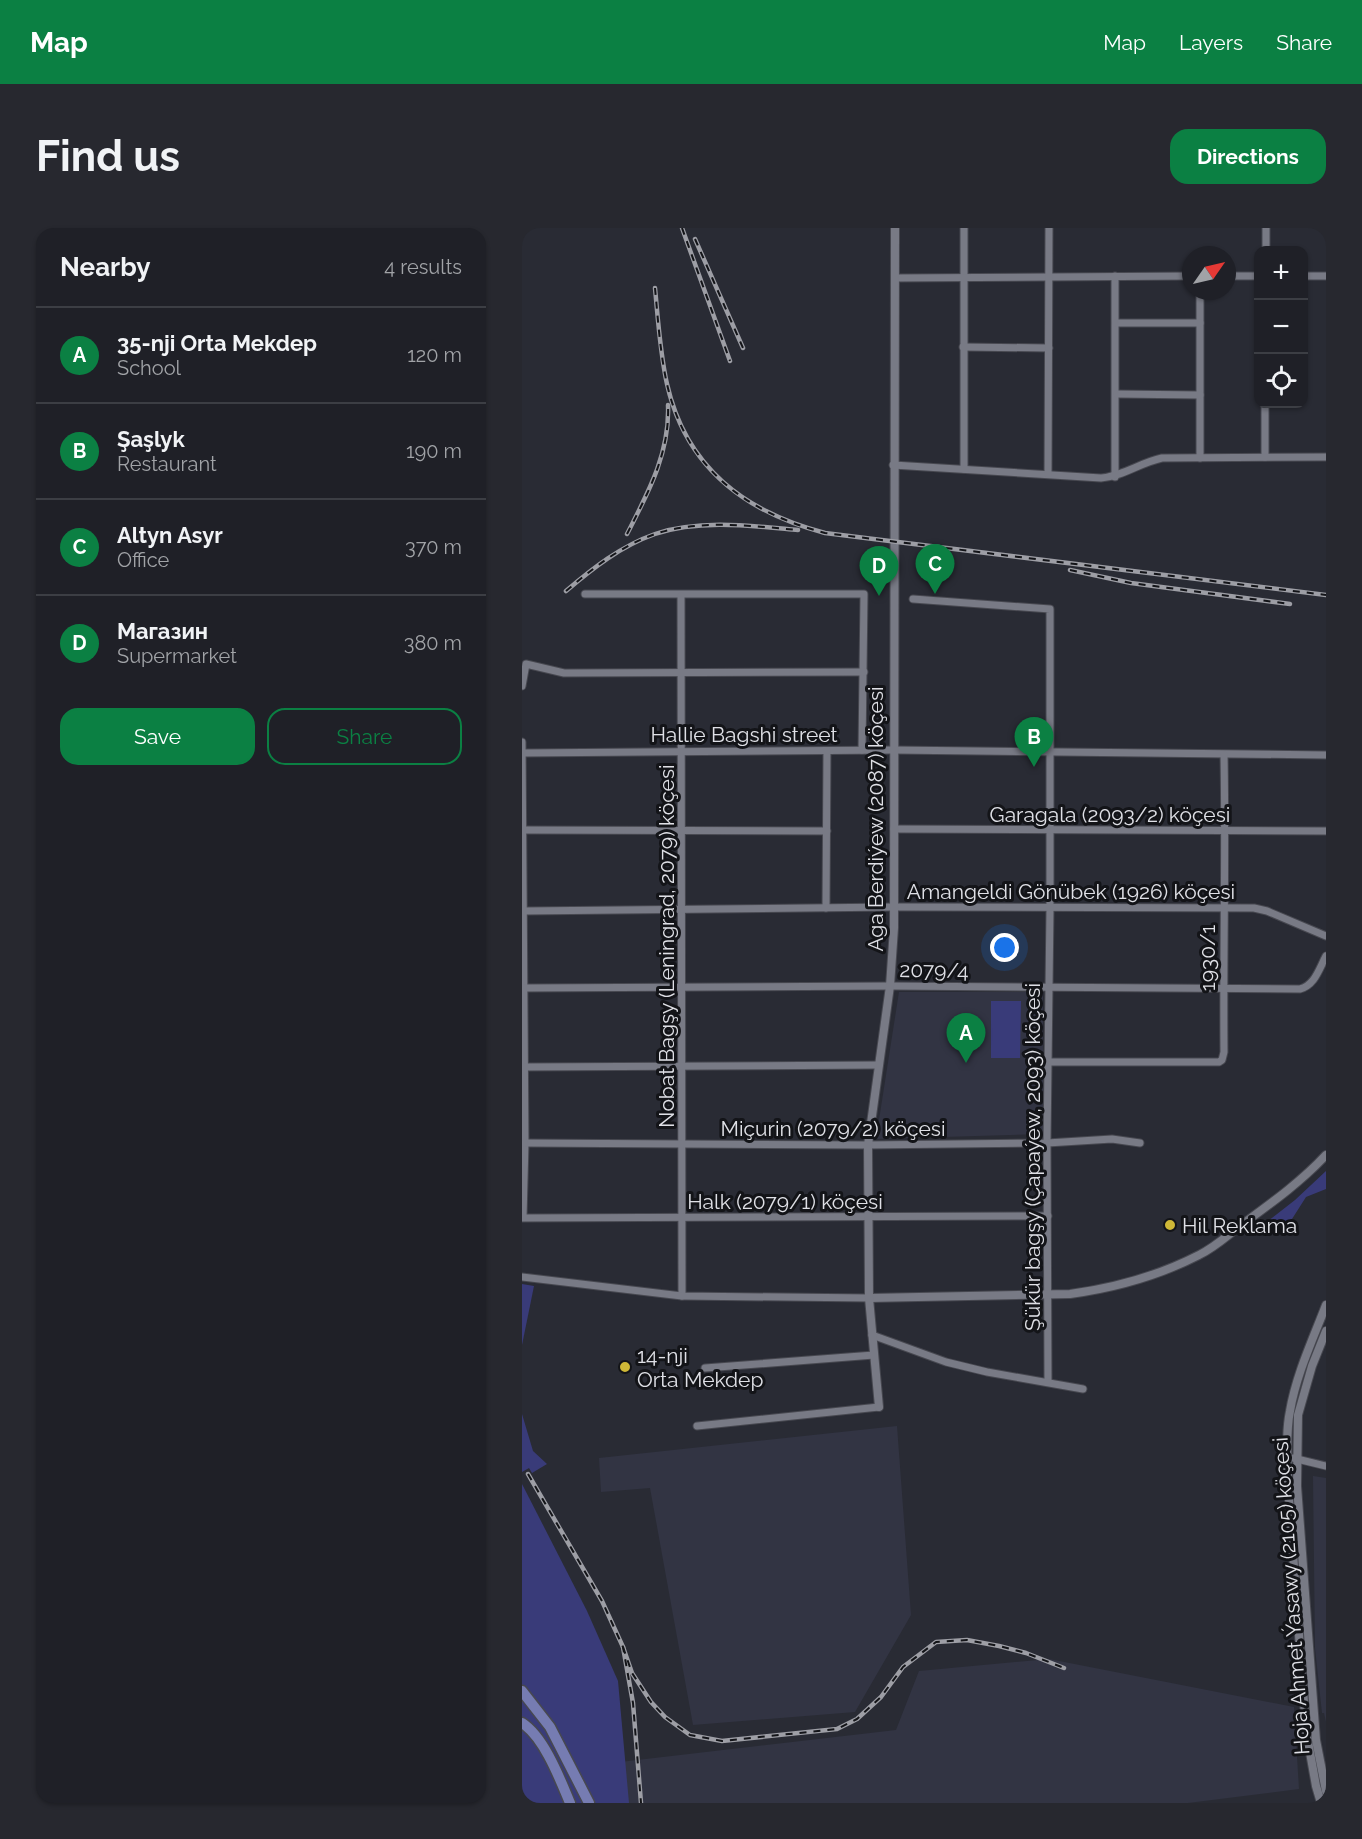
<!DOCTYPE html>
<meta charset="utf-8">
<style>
body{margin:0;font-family:Raleway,sans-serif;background:#27282f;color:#f1f3f6}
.controls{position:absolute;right:18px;top:18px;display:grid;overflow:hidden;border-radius:12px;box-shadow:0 2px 4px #0004}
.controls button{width:54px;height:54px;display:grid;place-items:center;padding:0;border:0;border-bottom:2px solid #3c3e44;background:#1f2027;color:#f1f3f6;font:30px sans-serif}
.compass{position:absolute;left:660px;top:18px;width:54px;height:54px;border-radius:50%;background:#1f2027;box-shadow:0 2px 4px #0004;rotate:56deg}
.you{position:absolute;left:483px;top:720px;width:21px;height:21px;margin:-15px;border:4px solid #fff;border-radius:50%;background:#1a73e8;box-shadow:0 0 0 9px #1a73e833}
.badge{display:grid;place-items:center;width:39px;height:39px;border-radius:50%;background:#0b8043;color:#fff;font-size:20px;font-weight:700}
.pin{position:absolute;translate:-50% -50px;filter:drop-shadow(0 2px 3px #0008)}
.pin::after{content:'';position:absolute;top:32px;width:21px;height:18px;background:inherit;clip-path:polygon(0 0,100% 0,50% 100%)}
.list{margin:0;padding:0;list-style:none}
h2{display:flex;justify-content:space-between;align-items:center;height:78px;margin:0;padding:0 24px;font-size:26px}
h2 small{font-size:20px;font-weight:400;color:#a1a3a7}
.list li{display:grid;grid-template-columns:39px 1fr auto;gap:18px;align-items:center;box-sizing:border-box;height:96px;padding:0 24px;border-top:2px solid #3c3e44}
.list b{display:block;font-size:22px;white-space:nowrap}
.list p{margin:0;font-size:20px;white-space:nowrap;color:#a1a3a7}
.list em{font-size:20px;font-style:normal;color:#a1a3a7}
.actions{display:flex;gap:12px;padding:18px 24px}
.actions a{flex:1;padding:14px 0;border:2px solid #0b8043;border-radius:18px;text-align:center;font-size:21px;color:#0b8043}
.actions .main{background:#0b8043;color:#fff}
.icon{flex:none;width:33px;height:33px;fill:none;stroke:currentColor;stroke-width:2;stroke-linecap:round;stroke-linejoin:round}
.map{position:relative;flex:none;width:804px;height:1575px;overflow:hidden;border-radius:18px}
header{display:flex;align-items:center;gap:36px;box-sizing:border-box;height:84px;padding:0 30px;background:#0b8043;color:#fff}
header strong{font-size:28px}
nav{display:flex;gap:33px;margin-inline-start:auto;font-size:21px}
.intro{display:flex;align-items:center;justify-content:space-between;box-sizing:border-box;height:144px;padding:0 36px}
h1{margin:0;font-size:42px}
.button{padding:15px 27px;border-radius:18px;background:#0b8043;color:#fff;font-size:21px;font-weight:700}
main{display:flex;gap:36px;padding:0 36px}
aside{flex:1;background:#1f2027;border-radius:18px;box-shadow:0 2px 4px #0004}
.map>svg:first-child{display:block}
.built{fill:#323443}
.green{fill:#393b79}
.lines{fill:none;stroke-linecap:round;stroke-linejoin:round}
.minor-casing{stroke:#474850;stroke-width:9}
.tertiary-casing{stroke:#474850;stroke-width:10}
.trunk-casing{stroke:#474850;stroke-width:13}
.minor{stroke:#787a85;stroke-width:7}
.tertiary{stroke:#787a85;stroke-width:8}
.trunk{stroke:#767cb2;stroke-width:10}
.rail-casing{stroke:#9d9ea5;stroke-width:4.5}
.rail{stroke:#131418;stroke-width:2;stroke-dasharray:7;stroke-linecap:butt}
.poi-dot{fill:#cfb837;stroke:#131418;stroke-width:2}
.labels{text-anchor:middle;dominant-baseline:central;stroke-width:6;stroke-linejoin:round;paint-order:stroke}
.street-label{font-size:21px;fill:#dfe0e6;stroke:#131418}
.poi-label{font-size:21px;fill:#dfe0e6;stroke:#131418;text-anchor:start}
</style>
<header>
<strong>Map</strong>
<nav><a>Map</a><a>Layers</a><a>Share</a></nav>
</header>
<div class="intro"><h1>Find us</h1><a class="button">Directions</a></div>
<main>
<aside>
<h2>Nearby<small>4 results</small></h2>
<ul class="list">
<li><span class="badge">A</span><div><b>35-nji Orta Mekdep</b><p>School</p></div><em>120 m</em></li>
<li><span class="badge">B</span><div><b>Şaşlyk</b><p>Restaurant</p></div><em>190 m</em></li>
<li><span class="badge">C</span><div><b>Altyn Asyr</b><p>Office</p></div><em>370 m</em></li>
<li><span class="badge">D</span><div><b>Магазин</b><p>Supermarket</p></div><em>380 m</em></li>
</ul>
<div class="actions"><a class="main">Save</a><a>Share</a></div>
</aside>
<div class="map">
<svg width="804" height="1575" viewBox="0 0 804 1575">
<rect width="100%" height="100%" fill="#292b34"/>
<!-- built -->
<g class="built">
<polygon points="377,764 521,764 521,906 354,911"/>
<polygon points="375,1198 389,1387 333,1484 171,1497 128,1260 79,1264 77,1230"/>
<polygon points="791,1248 804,1250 804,1494 802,1485 800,1485 793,1420"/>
<polygon points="527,1431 772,1479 777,1561 666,1575 104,1575 98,1534 374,1502 397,1443"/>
</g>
<!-- green -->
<g class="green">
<polygon points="469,773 499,773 498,830 469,830"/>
<polygon points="804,943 804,961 784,969 770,991 772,1001 736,1007 733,1003 773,972"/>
<polygon points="0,1056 12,1058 0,1117"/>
<polygon points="0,1186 11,1223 25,1236 10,1245 7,1240 0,1244"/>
<polygon points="0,1256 65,1383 96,1453 107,1575 0,1575"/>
</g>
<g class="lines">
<defs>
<g id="minor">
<polyline points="442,0 442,241"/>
<polyline points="744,0 744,22"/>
<polyline points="593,48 593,249"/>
<polyline points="705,48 736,48"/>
<polyline points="782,48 804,48"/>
<polyline points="373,50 669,48"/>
<polyline points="678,63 678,230"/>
<polyline points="594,95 678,95"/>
<polyline points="441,119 527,120"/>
<polyline points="595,166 678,167"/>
<polyline points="743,229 743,176"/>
<path d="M371,237L579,250C602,248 617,235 640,230L804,229"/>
<polyline points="526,246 527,0"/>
<polyline points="63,366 342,366 340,522"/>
<polyline points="159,368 160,1068"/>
<polyline points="391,371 528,381 528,681 525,915 526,1154"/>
<polyline points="0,458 4,436 42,445 342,444"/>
<polyline points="0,514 3,915 1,990 526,988"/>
<polyline points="0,525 372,522 804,527"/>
<polyline points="372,601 804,603"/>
<polyline points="1,602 305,603"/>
<polyline points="304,680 305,523"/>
<polyline points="2,683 372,679 732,680 745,683 804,708"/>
<path d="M2,760L368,758L778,761C793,757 797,741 804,728"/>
<path d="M527,834H697L700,832L702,824C701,725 704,626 702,527"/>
<polyline points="2,839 357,837"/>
<polyline points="3,915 346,917 525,915 590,911 618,915"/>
<polyline points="0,1049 160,1068 347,1070"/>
<polyline points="350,1107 424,1134 465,1144 561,1161"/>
<polyline points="183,1140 352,1127"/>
<polyline points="175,1198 357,1179"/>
<polyline points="771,1230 804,1238"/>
</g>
<g id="tertiary">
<path d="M347,1070L548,1066C592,1060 638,1047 677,1027C692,1020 705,1008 718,998C748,976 779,954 804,927"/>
<polyline points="804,1103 790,1138 776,1187 775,1258 794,1512 804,1563"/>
<polyline points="357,1179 347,1070 346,917 368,758 372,700 373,0"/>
<path d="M799,1575L794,1558L784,1502L766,1258C766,1234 763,1207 768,1183C774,1147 791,1111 804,1077"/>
</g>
<g id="trunk">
<polyline points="0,1463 28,1499 67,1575"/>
<path d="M0,1495C22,1509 38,1551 48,1575"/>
</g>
</defs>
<!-- minor casing -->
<use href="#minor" class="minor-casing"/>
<!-- tertiary casing -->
<use href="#tertiary" class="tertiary-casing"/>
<!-- trunk casing -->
<use href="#trunk" class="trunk-casing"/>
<!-- minor -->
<use href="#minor" class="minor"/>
<!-- tertiary -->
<use href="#tertiary" class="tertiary"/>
<!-- trunk -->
<use href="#trunk" class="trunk"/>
<defs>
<g id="rail">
<polyline points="160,0 208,133"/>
<polyline points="173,11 221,120"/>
<path d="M133,60C136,91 138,125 145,156C164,240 223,284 303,305L804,367"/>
<path d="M105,306C126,265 148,225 146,177"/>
<polyline points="548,342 609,355 768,376"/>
<path d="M44,363C71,340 99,318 133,306C178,291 231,298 276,302"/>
<polyline points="6,1246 80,1373 101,1419 111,1475 119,1575"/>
<polyline points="101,1419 110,1445 129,1474 143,1489 168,1507 200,1513 315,1501 335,1491 359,1469 381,1439 414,1414 445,1412 477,1418 504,1425 542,1440"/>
</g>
</defs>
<!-- rail casing -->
<use href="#rail" class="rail-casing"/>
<!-- rail -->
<use href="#rail" class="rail"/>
</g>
<!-- markers -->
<g class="poi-dot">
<circle cx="648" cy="997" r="6"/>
<circle cx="103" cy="1139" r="6"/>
</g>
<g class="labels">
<!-- street labels -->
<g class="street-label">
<text x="222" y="506">Hallie Bagshi street</text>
<text x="588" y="586">Garagala (2093/2) köçesi</text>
<text transform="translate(353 591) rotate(-90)">Aga Berdiýew (2087) köçesi</text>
<text x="549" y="663">Amangeldi Gönübek (1926) köçesi</text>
<text transform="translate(144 718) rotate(-90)">Nobat Bagşy (Leningrad, 2079) köçesi</text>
<text transform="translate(685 730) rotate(-90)">1930/1</text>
<text transform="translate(412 742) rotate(1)">2079/4</text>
<text x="311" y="900">Miçurin (2079/2) köçesi</text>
<text transform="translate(510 929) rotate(-90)">Şükür bagşy (Çapaýew, 2093) köçesi</text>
<text x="263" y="973">Halk (2079/1) köçesi</text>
<text transform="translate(769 1368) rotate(-94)">Hoja Ahmet Ýasawy (2105) köçesi</text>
</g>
<!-- poi labels -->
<g class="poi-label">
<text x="660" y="997">Hil Reklama</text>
<text x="115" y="1127">14-nji<tspan x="115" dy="24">Orta Mekdep</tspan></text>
</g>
</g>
</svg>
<div class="controls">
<button>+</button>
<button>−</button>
<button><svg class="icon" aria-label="locate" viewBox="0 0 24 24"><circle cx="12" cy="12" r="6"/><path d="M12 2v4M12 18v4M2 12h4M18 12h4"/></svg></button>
</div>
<svg class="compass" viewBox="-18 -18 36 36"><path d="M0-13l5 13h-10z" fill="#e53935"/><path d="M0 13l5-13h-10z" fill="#a1a3a7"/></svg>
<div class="you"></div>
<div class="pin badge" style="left:444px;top:835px">A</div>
<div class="pin badge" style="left:512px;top:539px">B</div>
<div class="pin badge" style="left:413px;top:366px">C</div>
<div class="pin badge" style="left:357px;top:368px">D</div>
</div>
</main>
